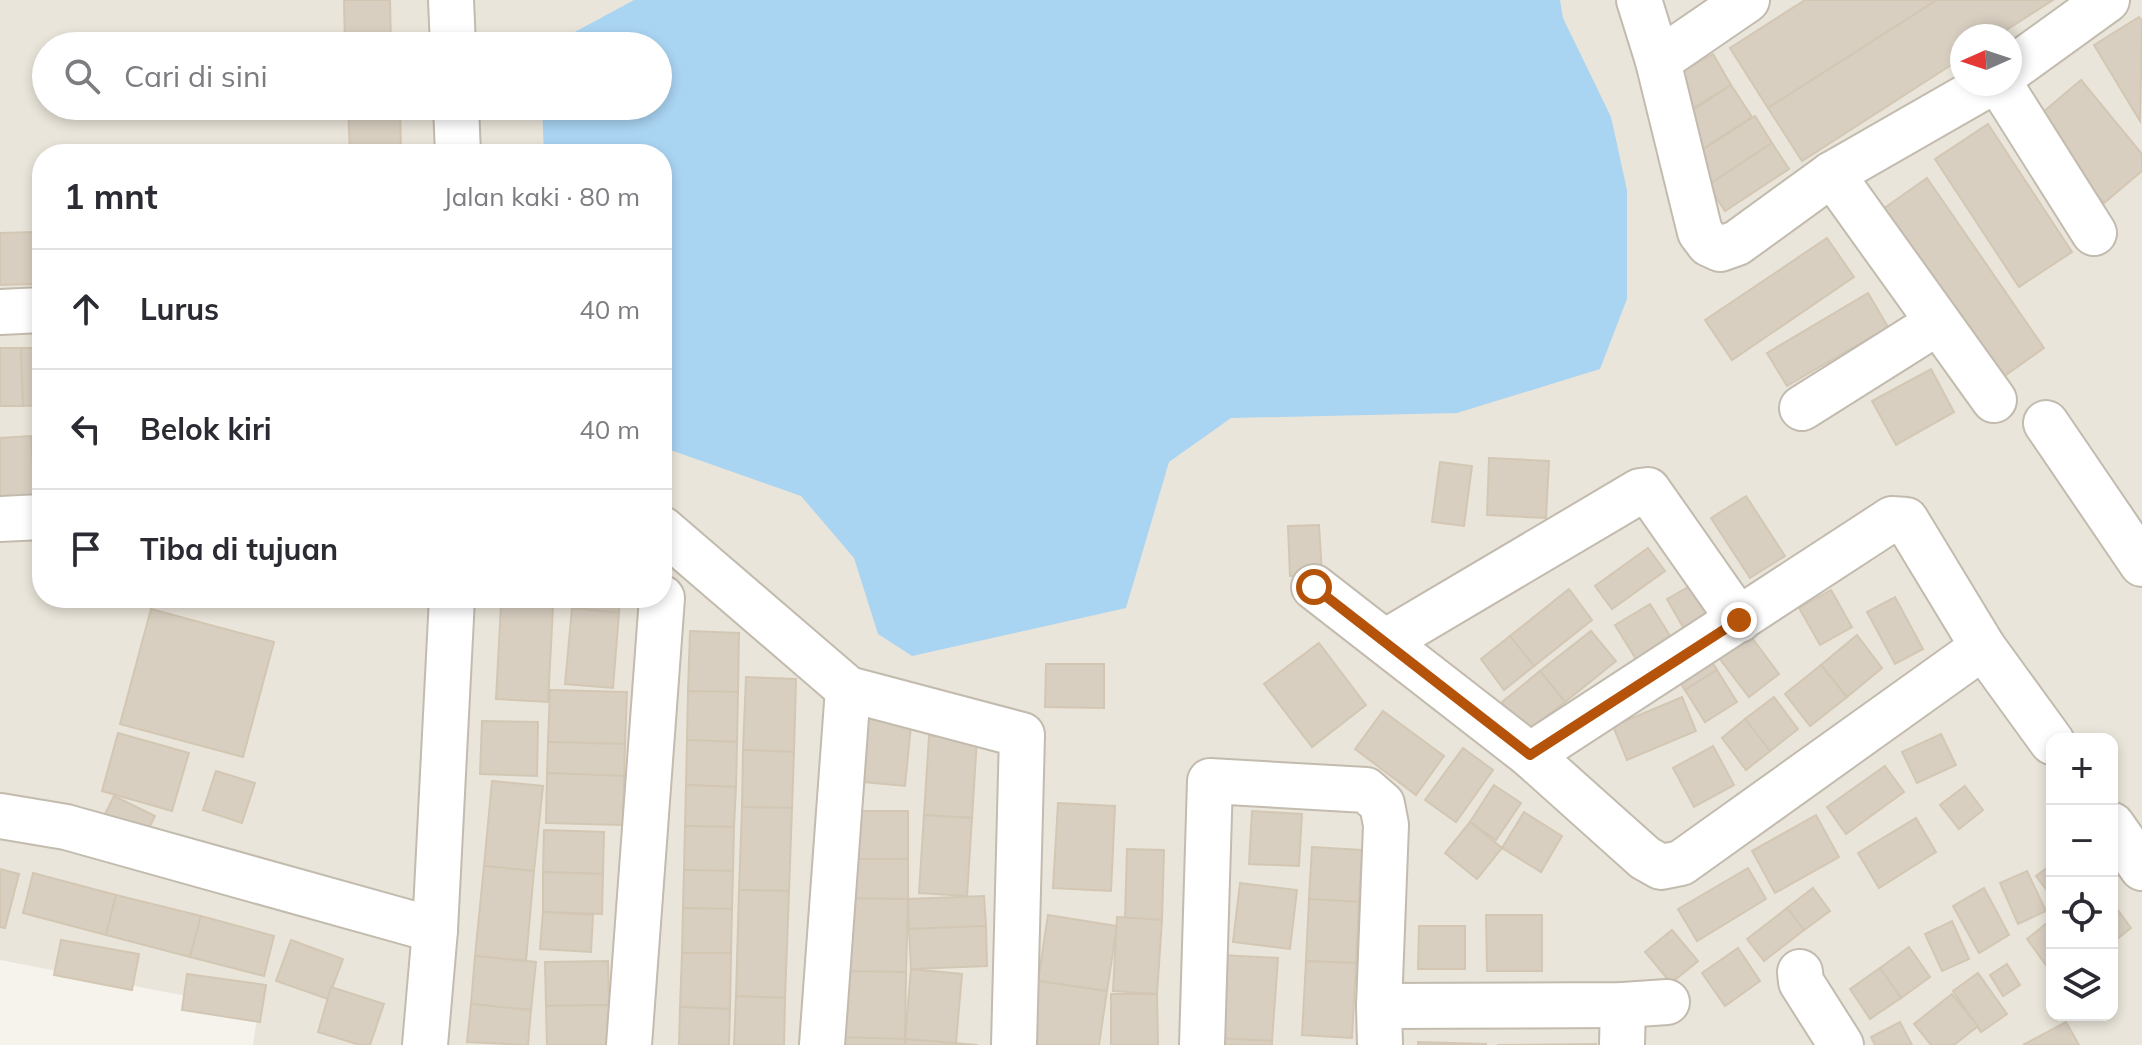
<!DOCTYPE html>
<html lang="id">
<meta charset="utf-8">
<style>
body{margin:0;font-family:Mulish,sans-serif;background:#f7f7f7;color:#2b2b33}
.controls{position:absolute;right:24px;bottom:24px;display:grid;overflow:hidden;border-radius:16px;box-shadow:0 4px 12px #0003}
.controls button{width:72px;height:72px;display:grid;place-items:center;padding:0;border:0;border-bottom:2px solid #e1e1e2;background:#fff;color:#2b2b33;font:40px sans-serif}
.compass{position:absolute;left:1950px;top:24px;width:72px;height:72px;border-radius:50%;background:#fff;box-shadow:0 4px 12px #0003;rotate:267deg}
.stop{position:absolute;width:24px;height:24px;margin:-18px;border:6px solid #b45309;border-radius:50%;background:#fff}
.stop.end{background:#b45309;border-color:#fff;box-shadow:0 2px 8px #0008}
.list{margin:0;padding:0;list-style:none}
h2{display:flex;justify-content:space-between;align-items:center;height:104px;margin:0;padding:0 32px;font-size:34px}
h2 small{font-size:26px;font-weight:400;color:#7c7c81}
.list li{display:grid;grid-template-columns:52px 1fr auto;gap:24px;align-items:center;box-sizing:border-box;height:120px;padding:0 32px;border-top:2px solid #e1e1e2}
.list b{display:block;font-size:30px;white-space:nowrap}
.list em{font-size:26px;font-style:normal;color:#7c7c81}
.icon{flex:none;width:44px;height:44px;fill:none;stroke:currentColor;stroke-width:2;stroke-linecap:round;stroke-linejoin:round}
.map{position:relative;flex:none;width:2142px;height:1045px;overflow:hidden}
.search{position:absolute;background:#fff;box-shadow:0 4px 12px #0003;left:32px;top:32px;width:640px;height:88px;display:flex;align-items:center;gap:20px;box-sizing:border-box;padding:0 28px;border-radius:44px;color:#7c7c81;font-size:30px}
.panel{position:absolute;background:#fff;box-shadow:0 4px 12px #0003;left:32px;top:144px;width:640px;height:464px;border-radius:32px}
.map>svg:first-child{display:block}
.residential{fill:#eae5da;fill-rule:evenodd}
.water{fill:#a9d4f2}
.building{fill:#d8cfc1;stroke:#d3c7b4;stroke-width:2}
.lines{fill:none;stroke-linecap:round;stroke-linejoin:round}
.street-casing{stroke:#c2bbae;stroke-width:48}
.street{stroke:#fff;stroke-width:44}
.route{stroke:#b45309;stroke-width:10}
</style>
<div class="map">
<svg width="2142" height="1045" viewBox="0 0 2142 1045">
<rect width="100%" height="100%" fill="#f6f3ec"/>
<!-- residential -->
<path class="residential" d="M0,0H2142V1045H253L258,1010L0,960ZM1962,36H2010V84H1962ZM46,46H658V106H46ZM42,154H662V598H42ZM2052,739H2112V1015H2052Z"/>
<!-- water -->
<polygon class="water" points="634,0 1560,0 1563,18 1611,117 1627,190 1627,299 1600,369 1457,413 1231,418 1169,462 1126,608 912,656 878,634 854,558 801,496 662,447 662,154 544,154 542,106 658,106 658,46 556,46 560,40"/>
<!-- building -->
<g class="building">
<polygon points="344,0 390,0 391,46 345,46"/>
<polygon points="1805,0 1937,0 1768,108 1730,48"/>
<polygon points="1937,0 2053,0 1997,36 1962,36 1962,58 1802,161 1768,108"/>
<polygon points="2139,17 2142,21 2140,121 2094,45"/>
<polygon points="1713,54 1731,85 1688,111 1669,79"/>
<polygon points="2081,80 2142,154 2142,171 2104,203 2035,119"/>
<polygon points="1731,85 1752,117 1698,152 1677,121"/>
<polygon points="348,106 400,106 401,154 350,154"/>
<polygon points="1755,116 1772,143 1708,185 1690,158"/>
<polygon points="1988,124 2072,252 2019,287 1935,159"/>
<polygon points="1772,143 1789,169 1725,211 1708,185"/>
<polygon points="1927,178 2044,348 1993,384 1876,214"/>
<polygon points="33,232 34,284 0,285 0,233"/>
<polygon points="33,232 42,232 42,284 34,284"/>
<polygon points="1827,238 1854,277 1732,360 1705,320"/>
<polygon points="1868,293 1888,327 1787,386 1767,353"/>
<polygon points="0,348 21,348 23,406 0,406"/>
<polygon points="21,348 42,348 42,405 23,406"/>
<polygon points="1931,369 1954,412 1896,445 1872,401"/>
<polygon points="31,436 35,497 0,499 0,438"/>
<polygon points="1489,458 1549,461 1546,518 1487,515"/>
<polygon points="1440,462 1472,466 1464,526 1432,522"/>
<polygon points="1746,496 1785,556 1750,578 1711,518"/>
<polygon points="1319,525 1322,575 1290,576 1288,526"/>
<polygon points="1648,548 1665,571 1612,609 1595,586"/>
<polygon points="1695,583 1715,617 1687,634 1667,599"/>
<polygon points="1569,589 1592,620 1534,666 1510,636"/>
<polygon points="1831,590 1852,627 1820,645 1799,608"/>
<polygon points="1895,597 1923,649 1895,664 1867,612"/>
<polygon points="501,598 553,598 553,607 501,605"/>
<polygon points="573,598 620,598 619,613 572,608"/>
<polygon points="1650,604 1679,650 1644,672 1615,625"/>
<polygon points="501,605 553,607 548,702 496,699"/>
<polygon points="572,608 619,613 613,688 565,684"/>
<polygon points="151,609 274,642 243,757 120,724"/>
<polygon points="690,631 739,633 738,692 688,691"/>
<polygon points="1591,631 1616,661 1565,702 1540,671"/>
<polygon points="1750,635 1779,674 1749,697 1719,658"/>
<polygon points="1857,635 1882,668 1847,697 1821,665"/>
<polygon points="1510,636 1534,666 1504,690 1481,659"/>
<polygon points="1319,643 1366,705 1312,747 1264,684"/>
<polygon points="1705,650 1717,670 1685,690 1673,671"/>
<polygon points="1046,664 1104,664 1104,708 1045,707"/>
<polygon points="1821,665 1847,697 1810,726 1785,694"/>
<polygon points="1717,670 1737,702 1705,722 1685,690"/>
<polygon points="1540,671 1565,702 1526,732 1502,702"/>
<polygon points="746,677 796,679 794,752 743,750"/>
<polygon points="550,690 627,692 625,744 548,742"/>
<polygon points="688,691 738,692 737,742 687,740"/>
<polygon points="1682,697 1696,731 1627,760 1613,726"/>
<polygon points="1774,697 1798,729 1770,751 1745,719"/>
<polygon points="859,710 912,715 905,786 853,781"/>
<polygon points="1383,711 1444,756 1416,795 1355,749"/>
<polygon points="1745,719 1770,751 1746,770 1722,738"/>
<polygon points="482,721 538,722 537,776 480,774"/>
<polygon points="118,733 189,753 172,811 102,791"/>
<polygon points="1941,734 1956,765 1917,783 1902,752"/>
<polygon points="929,736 977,739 972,818 924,815"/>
<polygon points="687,740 737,742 736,787 686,785"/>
<polygon points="548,742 625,744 624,776 547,773"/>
<polygon points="1713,746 1734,785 1694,807 1673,768"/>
<polygon points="1463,748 1493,770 1456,822 1425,800"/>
<polygon points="743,750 794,752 792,808 742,807"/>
<polygon points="1885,766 1904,792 1846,834 1827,807"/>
<polygon points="216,771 255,783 242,823 203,810"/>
<polygon points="547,773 624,776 623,825 546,823"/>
<polygon points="492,781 543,786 534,871 484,866"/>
<polygon points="686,785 736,787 734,827 685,826"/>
<polygon points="1494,785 1521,803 1496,840 1470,822"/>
<polygon points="1965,786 1983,810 1959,829 1940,805"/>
<polygon points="114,796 155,816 142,842 101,822"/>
<polygon points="1058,803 1115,806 1111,891 1053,888"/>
<polygon points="742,807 792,808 789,891 739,890"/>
<polygon points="855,811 908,811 908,859 854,859"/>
<polygon points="1252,811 1302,814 1299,866 1249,864"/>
<polygon points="1524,812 1562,836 1541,872 1502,848"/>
<polygon points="924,815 972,818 967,896 919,893"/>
<polygon points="1816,815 1839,857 1775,893 1752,851"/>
<polygon points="1916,818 1936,852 1879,888 1858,853"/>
<polygon points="1470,822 1502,848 1477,879 1445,853"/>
<polygon points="685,826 734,827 733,871 684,870"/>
<polygon points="544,830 604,832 603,874 543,872"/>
<polygon points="1312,847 1362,850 1359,902 1309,899"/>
<polygon points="1127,849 1164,850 1162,920 1125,918"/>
<rect x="854" y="859" width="54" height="40"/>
<polygon points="2052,864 2052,897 2036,876"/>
<polygon points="484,866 534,871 526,961 475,956"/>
<polygon points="1748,868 1766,899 1697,941 1678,909"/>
<polygon points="0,869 19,874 5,928 0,927"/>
<polygon points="684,870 733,871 732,909 683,908"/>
<polygon points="2027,871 2046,911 2018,924 2000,883"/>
<polygon points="543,872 603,874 602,914 543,912"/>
<polygon points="33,873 116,895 106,935 23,913"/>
<polygon points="1240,883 1297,890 1290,949 1233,942"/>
<polygon points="1813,888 1830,911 1804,930 1787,908"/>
<polygon points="1984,888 2009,935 1979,953 1953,906"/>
<polygon points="739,890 789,891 785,998 736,996"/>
<polygon points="116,895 201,916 190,957 106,935"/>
<polygon points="984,896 986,926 909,929 908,899"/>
<polygon points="838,898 908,899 906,972 837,971"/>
<polygon points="1309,899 1359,902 1356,963 1306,961"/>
<polygon points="2112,902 2131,928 2112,943"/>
<polygon points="683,908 732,909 731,953 682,953"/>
<polygon points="1787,908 1804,930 1764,961 1747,939"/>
<polygon points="543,912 593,915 591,952 540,949"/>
<polygon points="1048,915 1117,926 1107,991 1038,981"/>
<polygon points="1486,915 1542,915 1542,971 1487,971"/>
<polygon points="201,916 274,936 264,976 190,957"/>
<polygon points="1117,917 1162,920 1157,994 1113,991"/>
<polygon points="2052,919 2052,972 2051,972 2027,939"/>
<polygon points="1952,921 1969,959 1942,971 1925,934"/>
<polygon points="986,926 987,966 911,969 909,929"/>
<polygon points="1419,926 1465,926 1465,969 1418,969"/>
<polygon points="1672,930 1698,961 1671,983 1645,952"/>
<polygon points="61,940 139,954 132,990 54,975"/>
<polygon points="291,940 343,959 328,999 276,981"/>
<polygon points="1909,947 1930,977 1901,998 1880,968"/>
<polygon points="1738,948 1760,981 1725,1006 1702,973"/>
<polygon points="682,953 731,953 730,1009 680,1007"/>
<polygon points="1221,955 1278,958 1272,1041 1215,1038"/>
<polygon points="475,956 536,962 531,1010 471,1004"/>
<polygon points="608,961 609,1005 546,1006 545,962"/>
<polygon points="1306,961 1356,963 1352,1038 1302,1035"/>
<polygon points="2007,964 2020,985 2003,996 1990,975"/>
<polygon points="1880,968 1901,998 1870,1019 1850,989"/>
<polygon points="911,969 962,974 956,1043 905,1039"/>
<polygon points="830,971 906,972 905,1039 829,1037"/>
<polygon points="1978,973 2007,1014 1981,1032 1953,991"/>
<polygon points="187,974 266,985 260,1022 182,1010"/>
<polygon points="1038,981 1107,991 1099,1045 1029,1045"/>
<polygon points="331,987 384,1004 370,1045 360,1045 318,1032"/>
<polygon points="1111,994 1157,994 1158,1045 1111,1045"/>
<polygon points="1952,994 1978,1026 1954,1045 1931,1045 1914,1024"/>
<polygon points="736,996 785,998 784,1045 734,1045"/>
<polygon points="471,1004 531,1010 528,1045 467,1042"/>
<polygon points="609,1005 610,1045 547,1045 546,1006"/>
<polygon points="680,1007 730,1009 729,1045 679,1045"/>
<polygon points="1900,1022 1912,1045 1875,1045 1871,1037"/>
<polygon points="2066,1022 2079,1045 2023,1045"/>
<polygon points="829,1037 905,1039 905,1045 829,1045"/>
<polygon points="1215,1038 1272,1041 1272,1045 1214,1045"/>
<polygon points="905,1039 978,1045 905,1045"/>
<polygon points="1418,1042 1486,1044 1486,1045 1418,1045"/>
<polygon points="1596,1044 1596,1045 1497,1045"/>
</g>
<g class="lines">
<defs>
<g id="street">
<polyline points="451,0 453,46"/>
<polyline points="1639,0 1658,61 1700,232 1709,244 1720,249 1737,243 1832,174 1989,84"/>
<polyline points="1658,61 1747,0"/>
<polyline points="2010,70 2107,0"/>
<polyline points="2000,84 2094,233"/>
<polyline points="456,106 458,154"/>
<polyline points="1832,174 1994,400"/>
<polyline points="0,312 42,310"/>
<polyline points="1802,408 1937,323"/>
<polyline points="2046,423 2142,564"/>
<polyline points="0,519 42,517"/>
<polyline points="662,529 848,689 1022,735 1014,1045"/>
<polyline points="1314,587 1530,755 1645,858 1661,867 1681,863 1983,647"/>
<polyline points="1385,642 1640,491 1648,490 1739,620"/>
<polyline points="1530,755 1892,519 1906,520 1983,647 2052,742"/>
<polyline points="0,816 66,827 435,930"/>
<polyline points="2112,825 2142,868"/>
<polyline points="1800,972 1801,982 1841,1045"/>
<polyline points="1379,1006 1623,1005 1667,1002"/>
<polyline points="425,1045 435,930 452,598"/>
<polyline points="629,1045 662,598"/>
<polyline points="822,1045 848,689"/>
<polyline points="1202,1045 1210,781 1366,790 1382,804 1386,825 1379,1006 1380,1045"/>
<polyline points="1622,1045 1623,1005"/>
</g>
</defs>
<!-- street casing -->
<use href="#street" class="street-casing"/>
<!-- street -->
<use href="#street" class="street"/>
</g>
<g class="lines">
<!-- route -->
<polyline class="route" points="1314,587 1530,755 1739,620"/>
</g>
</svg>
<div class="controls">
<button>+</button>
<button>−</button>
<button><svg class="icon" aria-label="locate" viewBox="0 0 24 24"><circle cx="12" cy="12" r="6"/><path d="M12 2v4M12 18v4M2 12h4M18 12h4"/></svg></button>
<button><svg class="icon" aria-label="layers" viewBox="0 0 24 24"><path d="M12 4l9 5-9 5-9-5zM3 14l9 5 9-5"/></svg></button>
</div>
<svg class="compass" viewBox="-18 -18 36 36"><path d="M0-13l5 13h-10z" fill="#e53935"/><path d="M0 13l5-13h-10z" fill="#7c7c81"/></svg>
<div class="stop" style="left:1314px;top:587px"></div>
<div class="stop end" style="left:1739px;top:620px"></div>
<div class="search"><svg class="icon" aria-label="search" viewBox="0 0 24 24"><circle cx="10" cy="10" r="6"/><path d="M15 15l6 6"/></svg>Cari di sini</div>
<section class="panel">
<h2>1 mnt<small>Jalan kaki · 80 m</small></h2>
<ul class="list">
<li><svg class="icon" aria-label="ahead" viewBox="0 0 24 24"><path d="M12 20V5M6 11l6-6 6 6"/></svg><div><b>Lurus</b></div><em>40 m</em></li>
<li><svg class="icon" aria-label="left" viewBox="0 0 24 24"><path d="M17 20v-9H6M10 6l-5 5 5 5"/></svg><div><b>Belok kiri</b></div><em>40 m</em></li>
<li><svg class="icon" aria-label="arrive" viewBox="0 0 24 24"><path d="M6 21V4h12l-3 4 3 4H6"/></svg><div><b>Tiba di tujuan</b></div></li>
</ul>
</section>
</div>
